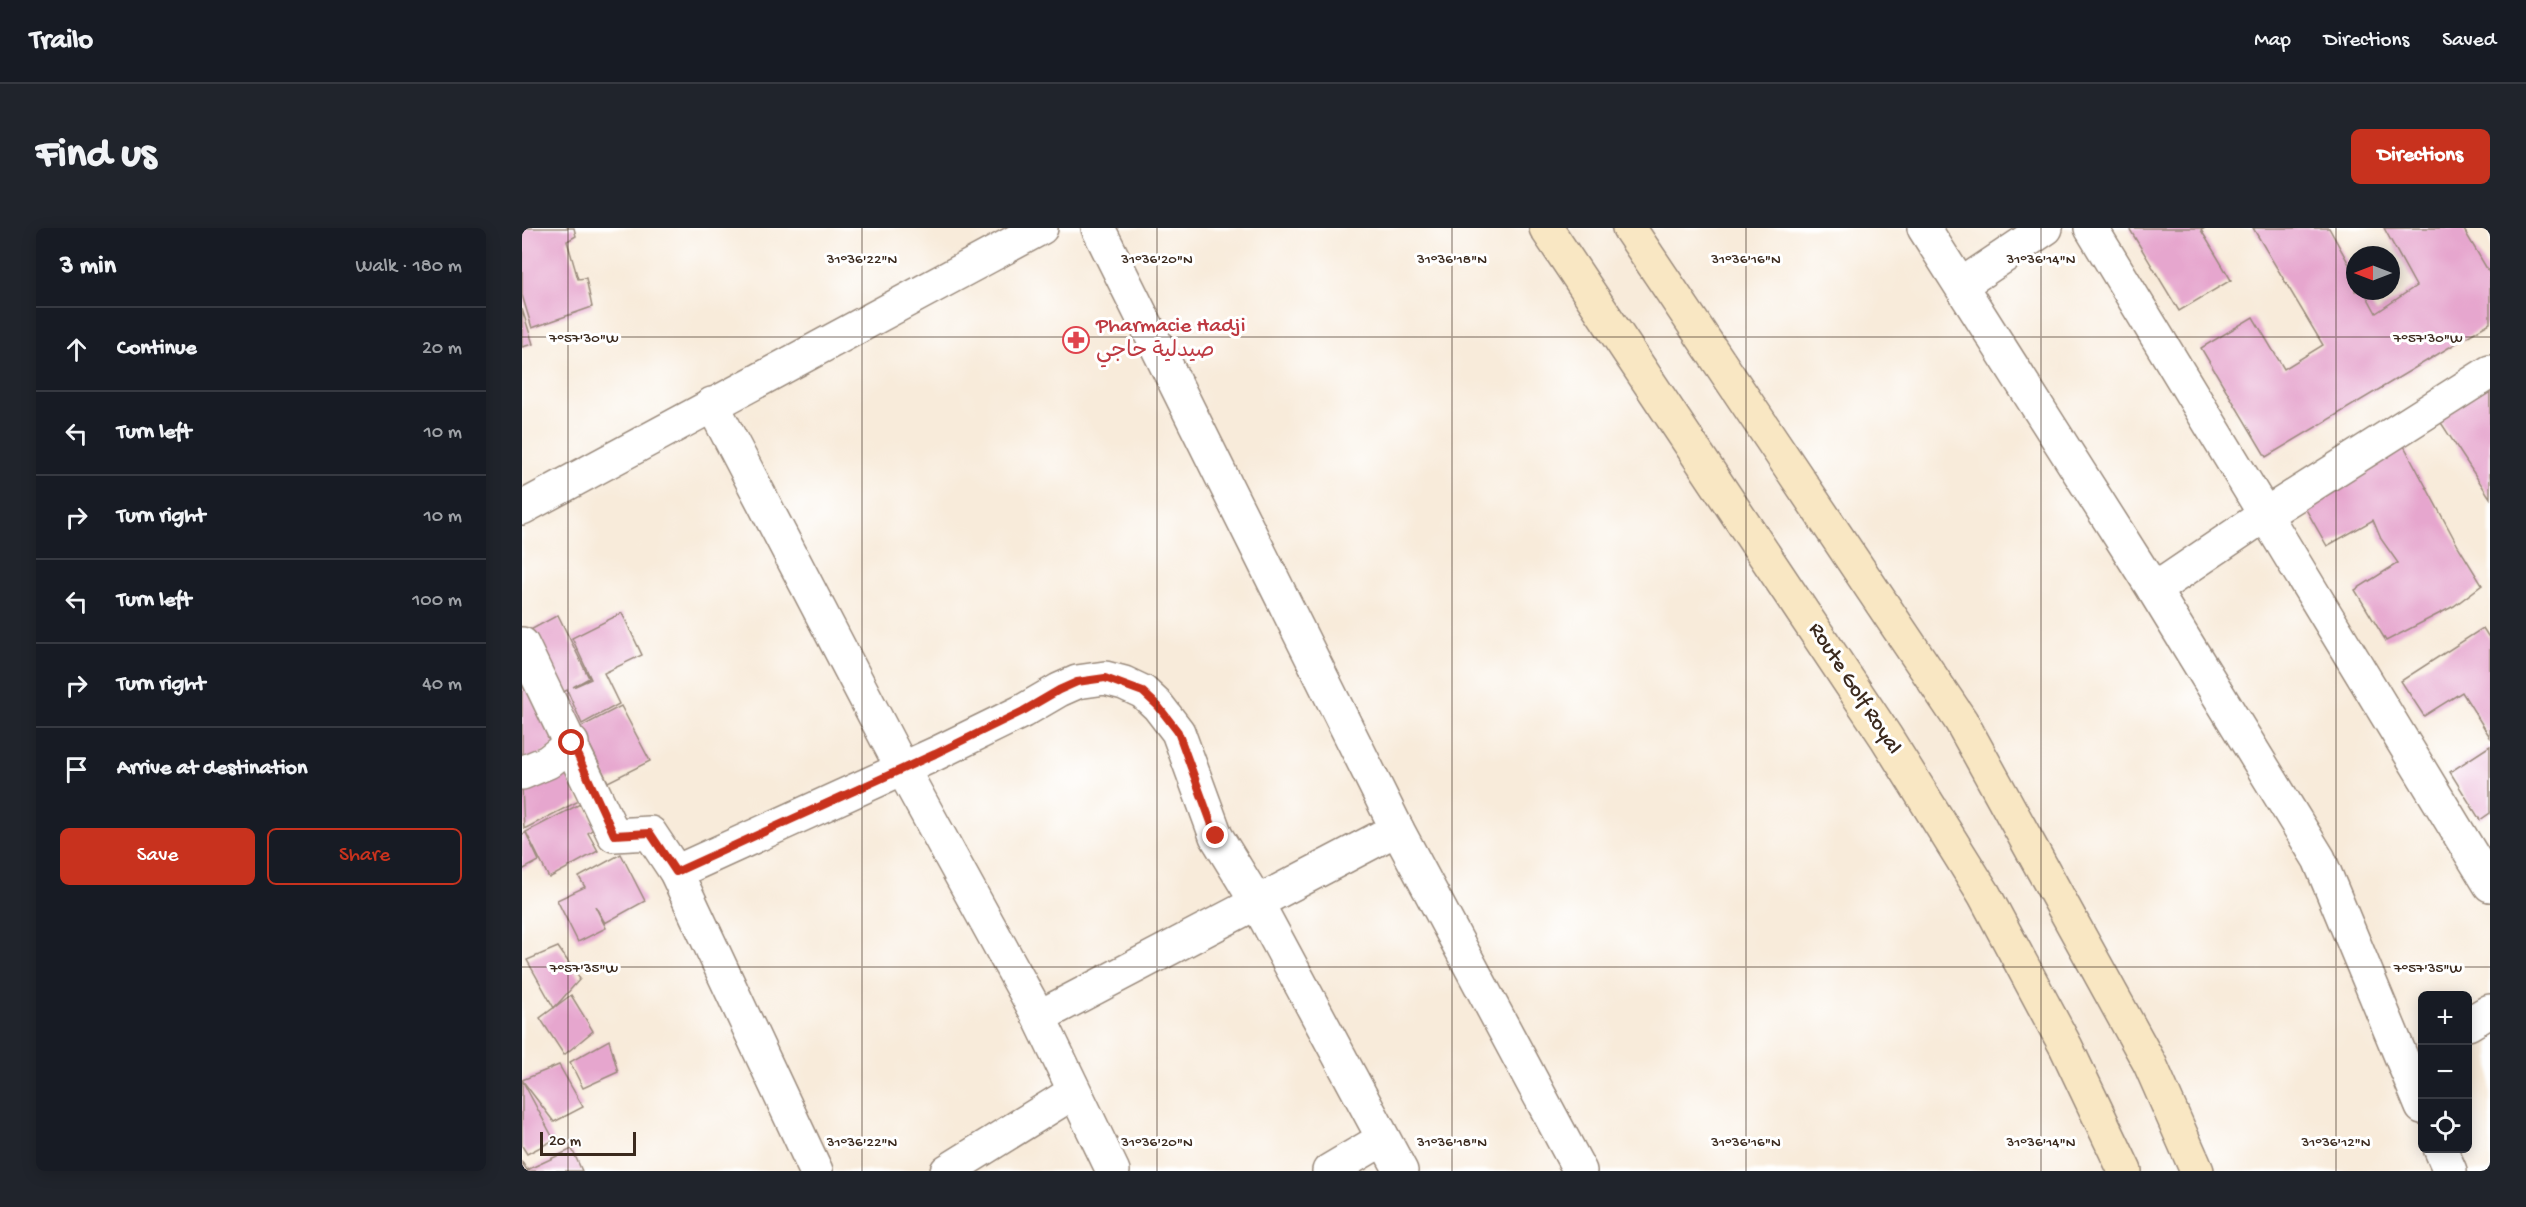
<!DOCTYPE html>
<meta charset="utf-8">
<style>
body{margin:0;font-family:"Gochi Hand","Playpen Sans Arabic",sans-serif;background:#20242c;color:#f1f3f6}
.controls{position:absolute;right:18px;bottom:18px;display:grid;overflow:hidden;border-radius:9px;box-shadow:0 3px 15px #0003}
.controls button{width:54px;height:54px;display:grid;place-items:center;padding:0;border:0;border-bottom:2px solid #363941;background:#171b24;color:#f1f3f6;font:30px sans-serif}
.compass{position:absolute;left:1824px;top:18px;width:54px;height:54px;border-radius:50%;background:#171b24;box-shadow:0 3px 15px #0003;rotate:270deg}
.scale{position:absolute;left:18px;bottom:15px;width:96px;box-sizing:border-box;padding-left:6px;border:3px solid #3b2a1e;border-top:0;font-size:16px;line-height:21px;white-space:nowrap;color:#3b2a1e;-webkit-text-stroke:4px #fff;paint-order:stroke}
.stop{position:absolute;width:18px;height:18px;margin:-14px;border:4px solid #c8321e;border-radius:50%;background:#fff}
.stop.end{background:#c8321e;border-color:#fff;box-shadow:0 2px 6px #0008}
.list{margin:0;padding:0;list-style:none}
h2{display:flex;justify-content:space-between;align-items:center;height:78px;margin:0;padding:0 24px;font-size:26px}
h2 small{font-size:20px;font-weight:400;color:#9ea1a6}
.list li{display:grid;grid-template-columns:39px 1fr auto;gap:18px;align-items:center;box-sizing:border-box;height:84px;padding:0 24px;border-top:2px solid #363941}
.list b{display:block;font-size:22px;white-space:nowrap}
.list em{font-size:20px;font-style:normal;color:#9ea1a6}
.actions{display:flex;gap:12px;padding:18px 24px}
.actions a{flex:1;padding:14px 0;border:2px solid #c8321e;border-radius:9px;text-align:center;font-size:21px;color:#c8321e}
.actions .main{background:#c8321e;color:#fff}
.icon{flex:none;width:33px;height:33px;fill:none;stroke:currentColor;stroke-width:2;stroke-linecap:round;stroke-linejoin:round}
.map{position:relative;flex:none;width:1968px;height:943px;overflow:hidden;border-radius:9px}
header{display:flex;align-items:center;gap:36px;box-sizing:border-box;height:84px;padding:0 30px;background:#171b24;border-bottom:2px solid #363941}
header strong{font-size:28px}
nav{display:flex;gap:33px;margin-inline-start:auto;font-size:21px}
.intro{display:flex;align-items:center;justify-content:space-between;box-sizing:border-box;height:144px;padding:0 36px}
h1{margin:0;font-size:42px}
.button{padding:15px 27px;border-radius:9px;background:#c8321e;color:#fff;font-size:21px;font-weight:700}
main{display:flex;gap:36px;padding:0 36px}
aside{flex:1;background:#171b24;border-radius:9px;box-shadow:0 3px 15px #0003}
.map>svg:first-child{display:block}
.building{fill:#e6a6ce}
.lines{fill:none;stroke-linecap:round;stroke-linejoin:round}
.street-casing{stroke:#9a8a7c;stroke-width:36}
.secondary-casing{stroke:#9a8a7c;stroke-width:36}
.street{stroke:#fff;stroke-width:33}
.secondary{stroke:#f9e7c3;stroke-width:33}
.route{stroke:#c8321e;stroke-width:8}
.ticks{fill:none;stroke:#3b2a1e;stroke-width:1.5;stroke-opacity:0.45}
.labels{text-anchor:middle;dominant-baseline:central;stroke-width:6;stroke-linejoin:round;paint-order:stroke}
.health-label{font-size:22px;fill:#be3a42;stroke:#fff;text-anchor:start}
.street-label{font-size:22px;fill:#3b2a1e;stroke:#fff}
.ticks-label{font-size:15px;text-anchor:middle;fill:#3b2a1e;stroke:#fff;stroke-width:6;stroke-linejoin:round;paint-order:stroke}
</style>
<header>
<strong>Trailo</strong>
<nav><a>Map</a><a>Directions</a><a>Saved</a></nav>
</header>
<div class="intro"><h1>Find us</h1><a class="button">Directions</a></div>
<main>
<aside>
<h2>3 min<small>Walk · 180 m</small></h2>
<ul class="list">
<li><svg class="icon" aria-label="ahead" viewBox="0 0 24 24"><path d="M12 20V5M6 11l6-6 6 6"/></svg><div><b>Continue</b></div><em>20 m</em></li>
<li><svg class="icon" aria-label="left" viewBox="0 0 24 24"><path d="M17 20v-9H6M10 6l-5 5 5 5"/></svg><div><b>Turn left</b></div><em>10 m</em></li>
<li><svg class="icon" aria-label="right" viewBox="0 0 24 24"><path d="M7 20v-9h11M14 6l5 5-5 5"/></svg><div><b>Turn right</b></div><em>10 m</em></li>
<li><svg class="icon" aria-label="left" viewBox="0 0 24 24"><path d="M17 20v-9H6M10 6l-5 5 5 5"/></svg><div><b>Turn left</b></div><em>100 m</em></li>
<li><svg class="icon" aria-label="right" viewBox="0 0 24 24"><path d="M7 20v-9h11M14 6l5 5-5 5"/></svg><div><b>Turn right</b></div><em>40 m</em></li>
<li><svg class="icon" aria-label="arrive" viewBox="0 0 24 24"><path d="M6 21V4h12l-3 4 3 4H6"/></svg><div><b>Arrive at destination</b></div></li>
</ul>
<div class="actions"><a class="main">Save</a><a>Share</a></div>
</aside>
<div class="map">
<svg width="1968" height="943" viewBox="0 0 1968 943">
<rect width="100%" height="100%" fill="#fff"/>
<filter id="ink" filterUnits="userSpaceOnUse"><feTurbulence type="fractalNoise" baseFrequency=".0167" numOctaves="2"/><feDisplacementMap in="SourceGraphic" scale="12" xChannelSelector="R" yChannelSelector="G"/><feConvolveMatrix kernelMatrix="1 2 1 2 8 2 1 2 1" color-interpolation-filters="sRGB"/></filter>
<filter id="wash" filterUnits="userSpaceOnUse"><feTurbulence type="fractalNoise" baseFrequency=".008" numOctaves="4" result="noise"/><feDisplacementMap in="SourceGraphic" scale="24" xChannelSelector="R" yChannelSelector="G"/><feGaussianBlur stdDeviation="1.35" result="paint"/><feColorMatrix in="noise" values="0 0 0 0 0 0 0 0 0 0 0 0 0 0 0 0 0 1.4 0 .05"/><feComposite in="paint" operator="in"/></filter>
<g filter="url(#wash)">
<rect width="100%" height="100%" fill="#f8ebda"/>
<g id="blocks">
<!-- building -->
<g class="building">
<polygon points="0,0 52,0 54,8 45,13 56,51 64,50 70,79 10,100 0,67"/>
<polygon points="1607,0 1683,0 1679,2 1709,52 1657,83"/>
<polygon points="1731,0 1807,0 1833,47 1833,63 1842,63 1854,85 1894,58 1862,0 1941,0 1968,46 1968,95 1744,229 1679,120 1731,89 1762,141 1801,117"/>
<polygon points="0,81 11,116 0,119"/>
<polygon points="1968,147 1968,270 1912,184"/>
<polygon points="1881,216 1936,318 1960,357 1932,378 1864,413 1833,362 1876,335 1859,311 1851,292 1805,318 1778,271"/>
<polygon points="100,385 120,427 82,445 97,476 60,496 45,462 34,468 1,406 36,387 67,450 51,459 69,451 50,410"/>
<polygon points="1961,400 1968,411 1968,509 1940,464 1902,488 1879,453"/>
<polygon points="0,447 35,517 0,537"/>
<polygon points="99,478 128,533 86,554 59,499"/>
<polygon points="1968,518 1968,585 1958,592 1928,544"/>
<polygon points="42,539 57,573 2,601 0,559"/>
<polygon points="60,575 74,599 66,605 76,623 27,650 4,604"/>
<polygon points="4,605 17,633 0,642 0,606"/>
<polygon points="99,626 123,673 83,695 73,678 84,700 56,714 35,672 63,659 57,649"/>
<polygon points="36,719 58,751 32,780 5,732"/>
<polygon points="49,767 71,803 42,827 18,790"/>
<polygon points="87,812 96,844 61,860 48,834"/>
<polygon points="37,837 61,879 32,894 0,852"/>
<polygon points="0,852 32,912 5,926 0,918"/>
<polygon points="50,921 60,943 0,943 0,934 5,942"/>
</g>
</g>
</g>
<g filter="url(#ink)">
<use href="#blocks" fill-opacity="0" stroke="#9a8a7c" stroke-width="1.5"/>
<g class="lines">
<defs>
<g id="street">
<polyline points="576,0 875,601 1058,943"/>
<polyline points="1402,0 1632,362 1797,631 1900,879"/>
<polyline points="1569,0 1968,657"/>
<polyline points="1439,57 1524,0"/>
<polyline points="190,176 380,540 517,789 591,943"/>
<polyline points="0,280 519,0"/>
<polyline points="1632,362 1744,286 1968,144"/>
<polyline points="0,416 92,607 128,605 154,644 294,943"/>
<polyline points="0,545 26,534 50,515"/>
<polyline points="154,644 413,526 501,483 537,462 555,454 583,450 602,455 621,464 636,478 656,504 694,608 734,673 879,943"/>
<polyline points="517,789 875,601"/>
<polyline points="1946,796 1968,783"/>
<polyline points="1918,920 1928,943"/>
<polyline points="425,943 552,864"/>
<polyline points="807,943 861,911"/>
</g>
<g id="secondary">
<polyline points="1024,0 1364,509 1462,666 1544,819 1603,943"/>
<polyline points="1107,0 1439,493 1628,836 1675,943"/>
</g>
</defs>
<!-- street casing -->
<use href="#street" class="street-casing"/>
<!-- secondary casing -->
<use href="#secondary" class="secondary-casing"/>
<!-- street -->
<use href="#street" class="street"/>
<!-- secondary -->
<use href="#secondary" class="secondary"/>
</g>
</g>
<g class="lines" filter="url(#ink)">
<!-- route -->
<polyline class="route" points="50,515 92,607 128,605 154,644 413,526 501,483 537,462 555,454 583,450 621,464 636,478 656,504 694,608"/>
</g>
<!-- ticks -->
<path class="ticks" d="M46,0V943M340,0V943M635,0V943M930,0V943M1224,0V943M1519,0V943M1814,0V943M0,109H1968M0,739H1968"/>
<!-- icons -->
<defs>
<symbol id="pharmacy-ring" viewBox="-11 -11 22 22"><circle r="9.5" fill="#fff" stroke="#e0444e" stroke-width="1.5"/><path d="M-2-6h4v4h4v4h-4v4h-4v-4h-4v-4h4Z" fill="#e0444e"/></symbol>
</defs>
<g fill-rule="evenodd">
<use href="#pharmacy-ring" x="539" y="97" width="30" height="30"/>
</g>
<g class="labels">
<!-- health labels -->
<g class="health-label">
<text x="574" y="99">Pharmacie Hadji<tspan x="574" dy="25">صيدلية حاجي</tspan></text>
</g>
<!-- street labels -->
<g class="street-label">
<text transform="translate(1332 461) rotate(57)">Route Golf Royal</text>
</g>
</g>
<g class="ticks-label">
<text x="340" y="35">31°36'22"N</text>
<text x="635" y="35">31°36'20"N</text>
<text x="930" y="35">31°36'18"N</text>
<text x="1224" y="35">31°36'16"N</text>
<text x="1519" y="35">31°36'14"N</text>
<text x="1906" y="114">7°57'30"W</text>
<text x="62" y="114">7°57'30"W</text>
<text x="1906" y="744">7°57'35"W</text>
<text x="62" y="744">7°57'35"W</text>
<text x="340" y="918">31°36'22"N</text>
<text x="635" y="918">31°36'20"N</text>
<text x="930" y="918">31°36'18"N</text>
<text x="1224" y="918">31°36'16"N</text>
<text x="1519" y="918">31°36'14"N</text>
<text x="1814" y="918">31°36'12"N</text>
</g>
</svg>
<div class="controls">
<button>+</button>
<button>−</button>
<button><svg class="icon" aria-label="locate" viewBox="0 0 24 24"><circle cx="12" cy="12" r="6"/><path d="M12 2v4M12 18v4M2 12h4M18 12h4"/></svg></button>
</div>
<svg class="compass" viewBox="-18 -18 36 36"><path d="M0-13l5 13h-10z" fill="#e53935"/><path d="M0 13l5-13h-10z" fill="#9ea1a6"/></svg>
<div class="scale">20 m</div>
<div class="stop" style="left:50px;top:515px"></div>
<div class="stop end" style="left:694px;top:608px"></div>
</div>
</main>
